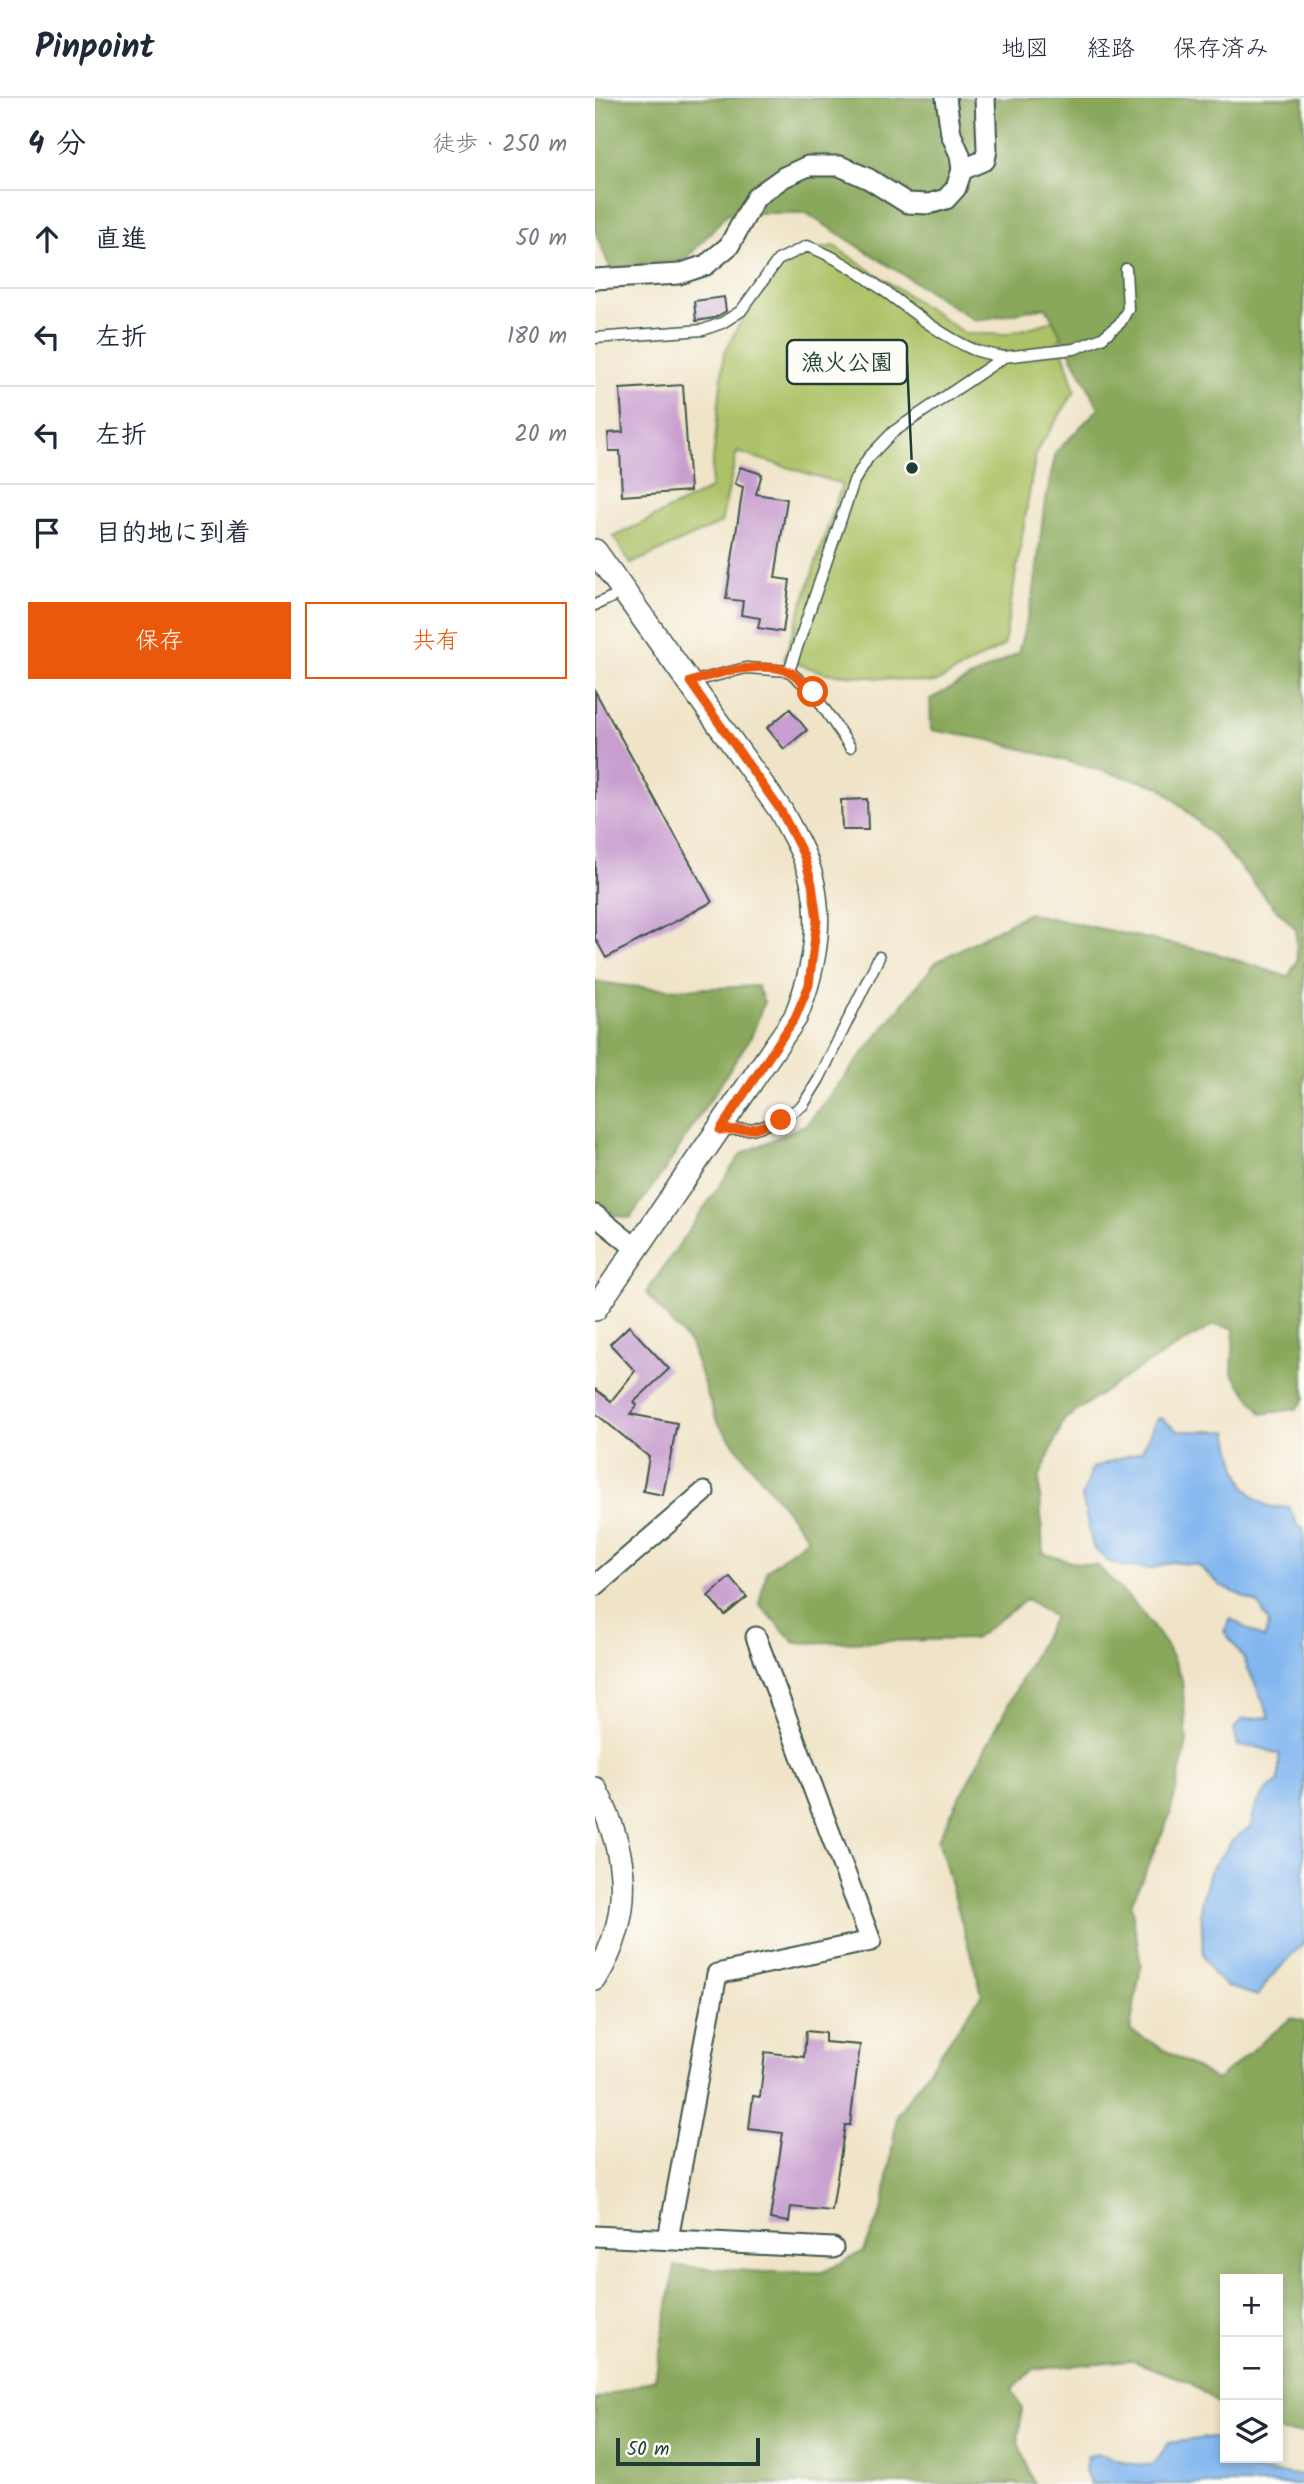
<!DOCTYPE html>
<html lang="ja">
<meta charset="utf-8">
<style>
body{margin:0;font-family:Kalam,"Klee One",sans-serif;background:#f6f6f7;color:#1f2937}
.controls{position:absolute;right:21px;bottom:21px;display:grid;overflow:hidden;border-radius:0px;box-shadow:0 4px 10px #0003}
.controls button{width:63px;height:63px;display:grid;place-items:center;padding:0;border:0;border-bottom:2px solid #e0e1e3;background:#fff;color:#1f2937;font:35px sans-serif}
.scale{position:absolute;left:21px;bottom:18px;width:144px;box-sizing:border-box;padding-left:7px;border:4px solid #1f3d34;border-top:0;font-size:19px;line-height:24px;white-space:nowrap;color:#1f3d34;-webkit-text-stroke:5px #fdfcf7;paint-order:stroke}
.stop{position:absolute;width:21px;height:21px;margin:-16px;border:5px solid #ea580c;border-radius:50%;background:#fff}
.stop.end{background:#ea580c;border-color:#fff;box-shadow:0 2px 7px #0008}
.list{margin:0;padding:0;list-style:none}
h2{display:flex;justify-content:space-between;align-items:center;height:91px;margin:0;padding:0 28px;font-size:30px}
h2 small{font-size:23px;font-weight:400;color:#747a83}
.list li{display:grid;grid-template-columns:46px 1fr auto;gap:21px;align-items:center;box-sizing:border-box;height:98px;padding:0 28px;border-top:2px solid #e0e1e3}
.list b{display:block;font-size:26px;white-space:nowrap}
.list em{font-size:23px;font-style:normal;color:#747a83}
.actions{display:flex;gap:14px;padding:21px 28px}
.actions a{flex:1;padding:16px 0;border:2px solid #ea580c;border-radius:0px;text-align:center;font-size:24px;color:#ea580c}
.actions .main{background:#ea580c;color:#fff}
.icon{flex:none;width:38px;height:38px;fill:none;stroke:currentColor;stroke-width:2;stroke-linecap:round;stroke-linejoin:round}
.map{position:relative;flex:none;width:709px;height:2386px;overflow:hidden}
header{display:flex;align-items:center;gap:42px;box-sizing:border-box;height:98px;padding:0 35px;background:#fff;border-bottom:2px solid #e0e1e3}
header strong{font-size:33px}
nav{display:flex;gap:38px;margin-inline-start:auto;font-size:24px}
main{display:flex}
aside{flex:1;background:#fff}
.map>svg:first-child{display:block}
.green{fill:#adc267;stroke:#66804e;stroke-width:2}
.forest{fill:#8aa85c;stroke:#547248;stroke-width:2}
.water{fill:#81b6ef;stroke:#507a92;stroke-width:2}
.building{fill:#c79ecf}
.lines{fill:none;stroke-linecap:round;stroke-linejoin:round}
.service-casing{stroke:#3e564a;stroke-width:13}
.minor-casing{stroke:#3e564a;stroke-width:23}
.tertiary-casing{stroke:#3e564a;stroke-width:26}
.service{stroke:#fff;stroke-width:10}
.minor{stroke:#fff;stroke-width:19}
.tertiary{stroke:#fff;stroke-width:23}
.route{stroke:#ea580c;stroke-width:9}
.leader{fill:none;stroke:#1f3d34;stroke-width:2.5}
.callout-dot{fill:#1f3d34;stroke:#fdfcf7;stroke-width:2.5}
.callout{fill:#fdfcf7;stroke:#1f3d34;stroke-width:2.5}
.callout-label{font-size:23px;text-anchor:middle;font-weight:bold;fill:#1f3d34}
</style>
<header>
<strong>Pinpoint</strong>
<nav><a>地図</a><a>経路</a><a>保存済み</a></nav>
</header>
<main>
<aside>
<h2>4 分<small>徒歩 · 250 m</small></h2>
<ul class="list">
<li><svg class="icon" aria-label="ahead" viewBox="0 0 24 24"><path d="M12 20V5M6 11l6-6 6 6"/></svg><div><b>直進</b></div><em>50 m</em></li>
<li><svg class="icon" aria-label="left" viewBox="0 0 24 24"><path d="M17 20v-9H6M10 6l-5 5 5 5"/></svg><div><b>左折</b></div><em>180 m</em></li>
<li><svg class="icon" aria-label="left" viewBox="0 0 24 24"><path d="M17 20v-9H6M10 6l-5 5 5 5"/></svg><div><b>左折</b></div><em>20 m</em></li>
<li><svg class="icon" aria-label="arrive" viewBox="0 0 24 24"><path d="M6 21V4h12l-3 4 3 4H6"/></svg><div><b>目的地に到着</b></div></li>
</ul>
<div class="actions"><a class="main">保存</a><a>共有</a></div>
</aside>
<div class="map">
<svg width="709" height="2386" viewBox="0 0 709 2386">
<rect width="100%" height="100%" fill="#fdfcf7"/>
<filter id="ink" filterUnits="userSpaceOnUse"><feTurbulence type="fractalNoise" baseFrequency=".0143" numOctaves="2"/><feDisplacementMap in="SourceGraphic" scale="14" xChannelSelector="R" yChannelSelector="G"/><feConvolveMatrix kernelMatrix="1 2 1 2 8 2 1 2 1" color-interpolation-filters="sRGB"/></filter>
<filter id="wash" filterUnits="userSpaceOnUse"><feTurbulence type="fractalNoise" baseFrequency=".00686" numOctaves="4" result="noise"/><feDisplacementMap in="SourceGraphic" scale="28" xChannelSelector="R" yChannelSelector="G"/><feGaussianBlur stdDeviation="1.57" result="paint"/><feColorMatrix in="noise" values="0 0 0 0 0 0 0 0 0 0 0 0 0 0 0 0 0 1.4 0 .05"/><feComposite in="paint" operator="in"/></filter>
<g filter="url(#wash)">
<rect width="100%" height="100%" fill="#f0e4c8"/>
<!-- green -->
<polygon class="green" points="239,148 371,236 411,236 452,225 472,214 496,224 464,241 480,293 441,354 409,547 340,585 230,575 189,561 247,386 142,354 126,425 36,466 19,439 115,391 129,256 159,198 183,168 205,154"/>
<!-- forest -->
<g class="forest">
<polygon points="0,0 709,0 709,1301 701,1311 667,1316 637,1275 639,1230 619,1227 532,1278 469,1322 444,1380 448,1455 476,1464 503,1468 546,1513 572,1549 587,1581 592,1644 575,1717 536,1806 546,1868 535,1932 622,1982 696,1920 709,1923 709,2335 683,2334 683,2181 630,2181 630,2311 594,2284 536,2262 439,2271 417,2292 427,2311 423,2344 439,2386 0,2386 0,2302 60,2281 80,2168 170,2174 228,2174 269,2153 289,2106 302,2017 387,1896 343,1741 459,1519 432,1501 379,1541 200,1545 164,1506 172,1472 213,1440 122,1324 95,1246 51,1195 146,1056 212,1026 341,864 433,815 623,856 693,879 702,863 701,831 679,809 622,742 566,689 395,642 336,632 335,601 423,555 439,494 449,410 461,354 504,310 451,209 381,223 211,115 133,115 90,162 15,170 0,133"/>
<path d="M0,883C58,894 104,891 162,888L169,904L157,937L71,1070L35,1120L18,1117L0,1101Z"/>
</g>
<!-- water -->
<g class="water">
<path d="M566,1320L583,1333H633C639,1361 643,1394 673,1408C679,1410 688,1409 694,1409L702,1427L709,1430V1845L675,1880L663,1898L631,1888L618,1876L608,1856L606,1805L616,1771L638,1742L656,1728L660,1709L671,1693L684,1683V1656L666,1650L643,1648L639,1631L647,1621L675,1619L648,1559L629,1533L636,1521L669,1541L674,1525L664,1506L626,1488L603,1467L576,1464L557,1471L527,1468L512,1463L498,1449L487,1399L497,1370L547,1353L561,1322Z"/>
<polygon points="618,2339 630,2347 630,2360 644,2360 658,2373 709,2377 709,2386 496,2386 490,2373 492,2358 503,2356 538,2366 557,2367 574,2345"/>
</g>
<g id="blocks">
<!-- building -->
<g class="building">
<polygon points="129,199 131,213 119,220 101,223 99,203"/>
<polygon points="88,287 95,393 27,398 25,353 14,353 13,335 28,334 25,291"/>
<polygon points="145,369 167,376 161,396 192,401 180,480 195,482 188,534 163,530 165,520 146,517 148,503 131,501 148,389 140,386"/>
<polygon points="0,593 117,804 11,860 0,840"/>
<polygon points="195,611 212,632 189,651 172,630"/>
<polygon points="272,701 273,732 247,732 246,702"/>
<polygon points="34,1228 74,1271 39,1304 42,1307 35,1316 82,1325 68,1397 48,1393 54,1359 0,1315 0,1291 16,1303 40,1273 15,1246"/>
<polygon points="135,1479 152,1499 130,1517 113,1498"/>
<polygon points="211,1933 230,1935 230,1944 265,1947 255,2027 250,2027 237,2113 196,2109 194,2124 175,2121 188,2035 154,2031 158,1998 165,1999 170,1954 209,1959"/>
</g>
</g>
</g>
<g filter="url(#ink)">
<use href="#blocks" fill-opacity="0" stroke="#3e564a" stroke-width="2"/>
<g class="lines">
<defs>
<g id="service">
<path d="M0,240L108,232L127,225L146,213L183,162L212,148C274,170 318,224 377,251C387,255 398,257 409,259"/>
<polyline points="0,507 28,494"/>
<polyline points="194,573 259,383 273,360 298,334 409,259 479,251 507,240 525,225 533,211 531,171"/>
<polyline points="96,584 151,570 194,573 218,594 255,649"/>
<polyline points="125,1032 157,1031 186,1022 208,1007 224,981 284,859"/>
</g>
<g id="minor">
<polyline points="367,72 390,62 392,52 390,0"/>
<polyline points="0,181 84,176 111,167 134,148 161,99 189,79 213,68 245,68 274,81 312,105 334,106 351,101 361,90 367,72 365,57 356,36 351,0"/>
<polyline points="0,1117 42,1151"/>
<polyline points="0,1488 109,1394"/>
<polyline points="0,2138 238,2150"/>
<polyline points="73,2141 122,1876 276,1843 161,1539"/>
</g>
<g id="tertiary">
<path d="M0,453L186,713C193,727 202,742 208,756C232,809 221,869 200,920L0,1211"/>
<path d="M0,1691C34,1756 39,1817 0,1881"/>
</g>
</defs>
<!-- service casing -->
<use href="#service" class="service-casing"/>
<!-- minor casing -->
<use href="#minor" class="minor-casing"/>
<!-- tertiary casing -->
<use href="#tertiary" class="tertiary-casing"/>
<!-- service -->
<use href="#service" class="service"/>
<!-- minor -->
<use href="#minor" class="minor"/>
<!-- tertiary -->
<use href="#tertiary" class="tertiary"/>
</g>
</g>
<g class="lines" filter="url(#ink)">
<!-- route -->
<path class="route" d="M186,1022L157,1031L125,1032L200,920L214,887L222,822L217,786L209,758L186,713L95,584C122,575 164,563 193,573C201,576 211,588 218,594"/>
</g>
<!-- callouts -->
<path class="leader" d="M317 370L312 264"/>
<circle class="callout-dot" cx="317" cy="370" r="7"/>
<rect class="callout" x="192" y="242" width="120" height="44" rx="7"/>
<g class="callout-label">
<text x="252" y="272">漁火公園</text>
</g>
</svg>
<div class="controls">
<button>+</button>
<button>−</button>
<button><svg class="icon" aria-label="layers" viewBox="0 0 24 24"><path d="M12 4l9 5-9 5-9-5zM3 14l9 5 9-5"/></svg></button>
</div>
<div class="scale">50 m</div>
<div class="stop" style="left:218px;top:594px"></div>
<div class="stop end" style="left:186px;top:1022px"></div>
</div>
</main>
